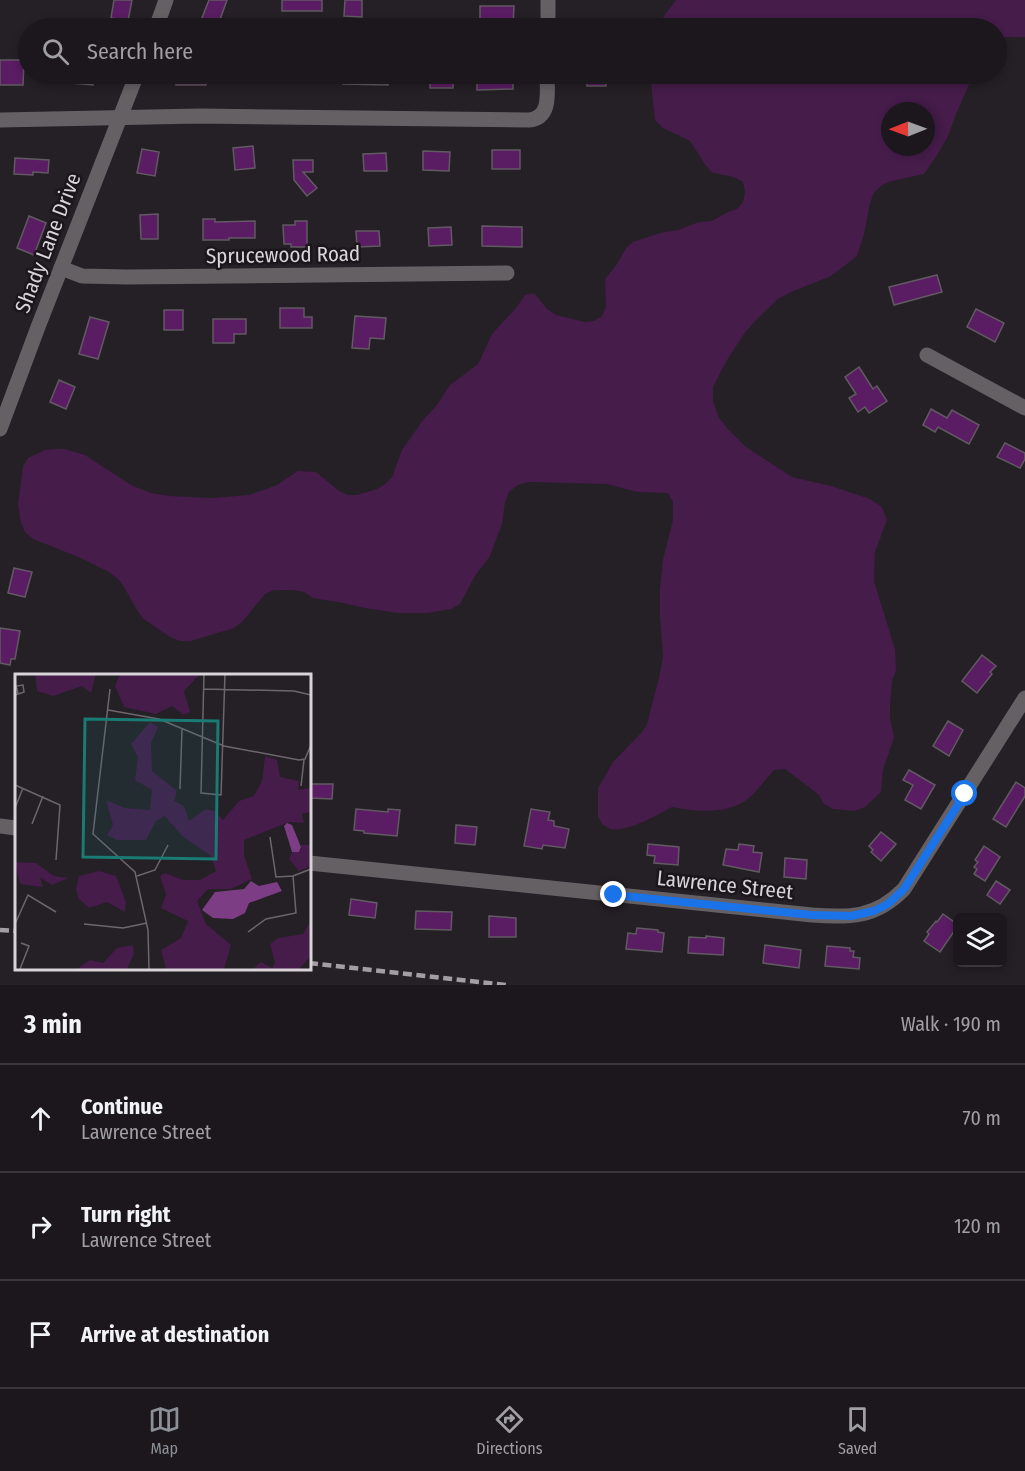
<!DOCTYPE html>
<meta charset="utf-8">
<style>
body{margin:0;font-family:"Fira Sans Condensed",sans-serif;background:#252025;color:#f1f3f6}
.controls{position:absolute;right:18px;bottom:18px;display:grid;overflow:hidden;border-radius:9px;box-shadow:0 3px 9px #0003}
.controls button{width:54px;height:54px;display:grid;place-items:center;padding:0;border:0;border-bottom:2px solid #3a363b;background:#1c171c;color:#f1f3f6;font:30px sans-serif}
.compass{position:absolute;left:881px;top:102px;width:54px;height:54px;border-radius:50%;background:#1c171c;box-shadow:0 3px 9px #0003;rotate:269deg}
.stop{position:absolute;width:18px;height:18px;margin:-14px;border:4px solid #1a73e8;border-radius:50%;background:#fff}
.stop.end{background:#1a73e8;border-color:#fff;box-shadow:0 2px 6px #0008}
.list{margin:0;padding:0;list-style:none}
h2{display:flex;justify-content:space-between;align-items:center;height:78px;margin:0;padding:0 24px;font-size:26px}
h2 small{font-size:20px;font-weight:400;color:#a09fa3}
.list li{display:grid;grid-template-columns:39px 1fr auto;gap:18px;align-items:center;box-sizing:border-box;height:108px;padding:0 24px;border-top:2px solid #3a363b}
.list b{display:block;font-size:22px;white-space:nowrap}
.list p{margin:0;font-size:20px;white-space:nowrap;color:#a09fa3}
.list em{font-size:20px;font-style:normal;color:#a09fa3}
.icon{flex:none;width:33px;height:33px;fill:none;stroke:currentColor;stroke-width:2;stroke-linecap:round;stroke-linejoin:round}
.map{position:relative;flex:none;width:1025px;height:985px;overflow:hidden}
.search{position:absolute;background:#1c171c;box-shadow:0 3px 9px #0003;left:18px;right:18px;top:18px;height:66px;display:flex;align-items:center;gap:15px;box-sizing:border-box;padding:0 21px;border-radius:33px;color:#a09fa3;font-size:22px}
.sheet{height:402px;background:#1c171c}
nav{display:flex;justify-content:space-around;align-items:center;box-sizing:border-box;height:84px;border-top:2px solid #3a363b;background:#1c171c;font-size:16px;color:#a09fa3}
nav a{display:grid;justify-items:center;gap:3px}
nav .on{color:#8c9099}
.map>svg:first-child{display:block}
.green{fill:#451c4a;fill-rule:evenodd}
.building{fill:#5a1c62;stroke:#615a62;stroke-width:1.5}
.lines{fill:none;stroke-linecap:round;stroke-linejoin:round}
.minor{stroke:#646064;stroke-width:15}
.rail{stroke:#a39ea3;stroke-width:4.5;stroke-dasharray:9 4.5;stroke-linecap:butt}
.route{stroke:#1a73e8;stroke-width:8}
.labels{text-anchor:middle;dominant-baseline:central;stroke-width:5;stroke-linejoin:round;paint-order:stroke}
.street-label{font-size:21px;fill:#d8d4d8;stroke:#1c161c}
.inset-road{fill:none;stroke:#6d676d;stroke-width:1.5}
.view{fill:#197b73;fill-opacity:0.15;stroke:#197b73;stroke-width:3}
.inset-edge{fill:none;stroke:#d8d4d8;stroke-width:3}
</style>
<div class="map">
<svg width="1025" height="985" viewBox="0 0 1025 985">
<rect width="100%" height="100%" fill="#251f26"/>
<!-- green -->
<g class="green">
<polygon points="676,0 1025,0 1025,37 1005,37 997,46 996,28 658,28 664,16"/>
<path d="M650,74H976L972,78L956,114L948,136L937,155L924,174L892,181L882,185L874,193L870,203L864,234L857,256L831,276L791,292L778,299L755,321L744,334L727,360L713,387V401L718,416L727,428L746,447L792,477L831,486L870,499L882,507L887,520L875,552L874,581L895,649L896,670L892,681L890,706V717L894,738L883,770L881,792L865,807L855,811L833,809L824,804L819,795L810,788L785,769L774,770C767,778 754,795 745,801C726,814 694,812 672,807C658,815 627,832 611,829C608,828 605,826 602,824L598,816V788L613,762L642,732L647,724L659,678L663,657L660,617V588L663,559L673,520V502L668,493L637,492L607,484L529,482L518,485L509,492L505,502L502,524L490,556L475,576L460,604L451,609L428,613H397L365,608L343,603L313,598L304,592L294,590H274L265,594L242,622L234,628L191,641H180L170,637L145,620L138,612L124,587L118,579L109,572L81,558L33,539L25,532L21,523L18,504L23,466L28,458L45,450L55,449H64L85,455L131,485L151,493L170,496L212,498L249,495L277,485L298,471L316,472L339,491L348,495H357L377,489L385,484L392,477L402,450L423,420L437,405L450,385L478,364L492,334L516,308L525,295L534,293L547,309L556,315L585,322L594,321L602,316L606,307L605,279L617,264L626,248L633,242L660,233L678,230L699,222L712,221L728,212L737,209L743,202L745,192L743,182L734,177L713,173L706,166L690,141L663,128L655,120ZM890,111H926V147H890Z"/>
</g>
<!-- building -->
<g class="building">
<polygon points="114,0 132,0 128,21 111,18"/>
<polygon points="209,0 227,0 217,28 198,28"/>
<rect x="282" y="0" width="40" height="11"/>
<polygon points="345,0 362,0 362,17 344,16"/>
<polygon points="480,6 514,6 513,27 480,27"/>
<polygon points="0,60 24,60 23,85 0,85"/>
<polygon points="60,74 94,74 93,85 60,82"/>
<rect x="176" y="74" width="30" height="11"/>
<polygon points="343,74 388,74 388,85 343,84"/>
<rect x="430" y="74" width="23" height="14"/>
<polygon points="477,74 513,74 513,89 477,90"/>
<rect x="587" y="74" width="19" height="12"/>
<polygon points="253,146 255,168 235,170 233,148"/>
<polygon points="142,149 159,152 155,176 137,173"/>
<rect x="492" y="150" width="28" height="19"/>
<polygon points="423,151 450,152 449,171 423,170"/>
<polygon points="386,153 387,171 364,171 363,154"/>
<polygon points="15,158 49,160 48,173 33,172 33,175 14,174"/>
<polygon points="293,160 313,160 313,172 303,172 317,188 307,196 294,180"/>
<polygon points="158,214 158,239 141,239 140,215"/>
<polygon points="29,216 46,223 34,255 17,248"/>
<polygon points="203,219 215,219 215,222 255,221 255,238 229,238 229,240 203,240"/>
<polygon points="295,221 307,221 307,247 291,247 291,244 284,244 283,225 295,225"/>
<polygon points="482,226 522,227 522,247 482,246"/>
<polygon points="451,227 452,245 429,246 428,228"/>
<polygon points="356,231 379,231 380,246 357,247"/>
<polygon points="937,275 942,292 894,305 889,287"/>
<polygon points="280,308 304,308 304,317 312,317 312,328 280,328"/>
<polygon points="976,309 1004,323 995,342 967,327"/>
<rect x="164" y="310" width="19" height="20"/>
<polygon points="355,316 386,318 384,339 370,338 369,349 352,348"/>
<polygon points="90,317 109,322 98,359 79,354"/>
<polygon points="213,319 246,319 246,334 234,334 234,343 213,343"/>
<polygon points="859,367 873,389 877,386 887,401 869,413 865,407 858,412 849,398 856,394 845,377"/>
<polygon points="59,380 75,387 66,409 50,402"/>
<polygon points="931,409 947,418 952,410 979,425 969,444 938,427 935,432 923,425"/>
<polygon points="1005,443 1025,453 1025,459 1020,468 997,457"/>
<polygon points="14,568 32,572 25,597 8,593"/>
<polygon points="0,628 20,631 15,659 11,659 10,665 0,663"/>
<polygon points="982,655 996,666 990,672 992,674 977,693 962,681"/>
<polygon points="948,721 963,730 949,756 933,746"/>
<polygon points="909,770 935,785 921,809 905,800 913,785 903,780"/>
<polygon points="1016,782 1025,788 1025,796 1006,827 993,819"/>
<polygon points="311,784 333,784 332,799 310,798"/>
<polygon points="356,809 388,812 388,809 400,810 397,836 364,833 364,831 354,830"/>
<polygon points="531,809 550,812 548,820 554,821 554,826 569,829 565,848 543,845 542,849 524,846"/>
<polygon points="456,825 477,827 475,845 455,843"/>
<polygon points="881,832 896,844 881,861 871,852 873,850 869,846"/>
<polygon points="648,844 679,847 678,865 654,863 655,856 647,855"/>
<polygon points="739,844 754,846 753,852 762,853 759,872 723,865 726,849 738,850"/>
<polygon points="984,846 1000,857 985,881 974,874 977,869 974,867 978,862 975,860"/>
<polygon points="785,858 807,860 806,879 784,877"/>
<polygon points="996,881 1010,890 1000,904 987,895"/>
<polygon points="351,899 377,903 375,918 349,915"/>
<polygon points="416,911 452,912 451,930 415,929"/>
<polygon points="943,914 957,924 957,927 940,952 924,941 929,934 927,932 936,921 937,922"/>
<polygon points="489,916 516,918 516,937 489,937"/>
<polygon points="637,928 658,930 658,932 664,933 662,952 626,949 628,933 636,934"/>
<polygon points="706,936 724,938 723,955 688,953 689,937 706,938"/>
<polygon points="765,945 801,950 799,968 763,963"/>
<polygon points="827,946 850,948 850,951 854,951 853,957 860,958 859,969 825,966"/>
</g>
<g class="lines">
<!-- minor -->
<g class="minor">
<polyline points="156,28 166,0"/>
<polyline points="548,28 548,0"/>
<path d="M0,120L200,116L529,120C552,118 547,91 547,74"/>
<polyline points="61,268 82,276 127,277 507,273"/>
<polyline points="927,355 1025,408"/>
<polyline points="0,429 38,327 137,74"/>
<polyline points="0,826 16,828"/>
<path d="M309,863L812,915C849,918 876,918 904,889L1025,698"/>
</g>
<!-- rail -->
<g class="rail">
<polyline points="0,930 16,931"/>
<polyline points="309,963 506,985"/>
</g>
</g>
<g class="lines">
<!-- route -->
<polyline class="route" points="614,895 812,915 851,916 874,911 888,904 904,889 965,794"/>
</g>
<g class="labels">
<!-- street labels -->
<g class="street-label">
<text transform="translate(48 243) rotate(-69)">Shady Lane Drive</text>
<text transform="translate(283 255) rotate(-1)">Sprucewood Road</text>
<text transform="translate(725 885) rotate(6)">Lawrence Street</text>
</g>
</g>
<!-- overview -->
<g transform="translate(15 674)">
<rect width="296" height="296" fill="#251f26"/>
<path d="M20,0H81L76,19L67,12L38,22L22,17ZM105,0H185L169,17L175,38L169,41L157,32L141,40L109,33L100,12ZM135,48L143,53L136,69L137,97L162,117L159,127L169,132L174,147L191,135L200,137L208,146L224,127L239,122L247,107L250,82L262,86L265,103L284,107L283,116L295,114V138L287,140L289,149L274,148L229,166V181L237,205L216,215H193L182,227L191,250L216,271L209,295H151L146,276L166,264L173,247L146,234L151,221L145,202L150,199L168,206H185L201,197L196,182L167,162L150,142L141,147L131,166H102L92,161L98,151L91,126L110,134L135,136L137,116L120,106L123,83L116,70ZM286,171H295V192L284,197L274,185L277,178L286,176ZM0,188L21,189L39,202L53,204L37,211L25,203L28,213L5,210ZM84,197L101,202L111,228L110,238L92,228L74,234L64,225L61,216L64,202ZM295,248V283L284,295H238L246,288L257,294L260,289L255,270L263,264L288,260ZM118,271L119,280L112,295H62L75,286L88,289L102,274Z" fill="#451c4a"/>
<path d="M272,149L277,151L286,173L284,178H277L269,152ZM236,207L244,212L262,208L267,217L234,229L230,239L218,245L198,244L187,236L200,218L229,215Z" fill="#7c3d84"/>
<path class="inset-road" d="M189,0L186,119L206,121L210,0M95,15L78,160L120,198L133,256L134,295M188,15L279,17L296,21M0,21L9,18L8,11L1,12L3,19M93,36L144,45L209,72L284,86L290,85L296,71M0,111L45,131L41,186M286,112L289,86M165,115L167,55M0,134L8,114M17,150L28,122M255,163L261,203L278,202L296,195M122,202L140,196L153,171M0,250L13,221L41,238M69,250L108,254L132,249M233,258L251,245L281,239L278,202M5,295L14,272L6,269"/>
<path class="view" d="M70,45L203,47L201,185L68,183Z"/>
<rect width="296" height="296" class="inset-edge"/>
</g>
</svg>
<div class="controls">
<button><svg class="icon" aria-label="layers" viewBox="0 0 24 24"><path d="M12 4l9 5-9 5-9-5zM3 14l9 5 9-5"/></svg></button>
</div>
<svg class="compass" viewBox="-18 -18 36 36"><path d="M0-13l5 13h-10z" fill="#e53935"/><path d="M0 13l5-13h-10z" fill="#a09fa3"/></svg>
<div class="stop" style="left:965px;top:794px"></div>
<div class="stop end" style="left:614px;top:895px"></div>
<div class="search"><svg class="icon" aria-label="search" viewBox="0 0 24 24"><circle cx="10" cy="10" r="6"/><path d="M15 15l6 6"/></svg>Search here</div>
</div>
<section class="sheet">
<h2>3 min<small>Walk · 190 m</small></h2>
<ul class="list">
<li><svg class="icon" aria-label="ahead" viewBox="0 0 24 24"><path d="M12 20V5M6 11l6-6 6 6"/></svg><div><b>Continue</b><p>Lawrence Street</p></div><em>70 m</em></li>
<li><svg class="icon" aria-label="right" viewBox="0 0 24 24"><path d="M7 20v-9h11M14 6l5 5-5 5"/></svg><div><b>Turn right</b><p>Lawrence Street</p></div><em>120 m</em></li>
<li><svg class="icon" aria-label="arrive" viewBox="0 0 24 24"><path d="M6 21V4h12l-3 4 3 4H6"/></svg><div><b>Arrive at destination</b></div></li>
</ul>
</section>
<nav>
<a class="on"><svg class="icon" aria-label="map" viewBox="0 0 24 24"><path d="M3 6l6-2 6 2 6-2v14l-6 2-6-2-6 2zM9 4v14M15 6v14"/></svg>Map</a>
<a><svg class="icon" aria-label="directions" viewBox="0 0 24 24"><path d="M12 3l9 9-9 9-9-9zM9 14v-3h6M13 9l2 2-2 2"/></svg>Directions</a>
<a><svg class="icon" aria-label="saved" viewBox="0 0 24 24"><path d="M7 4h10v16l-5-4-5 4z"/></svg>Saved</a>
</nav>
